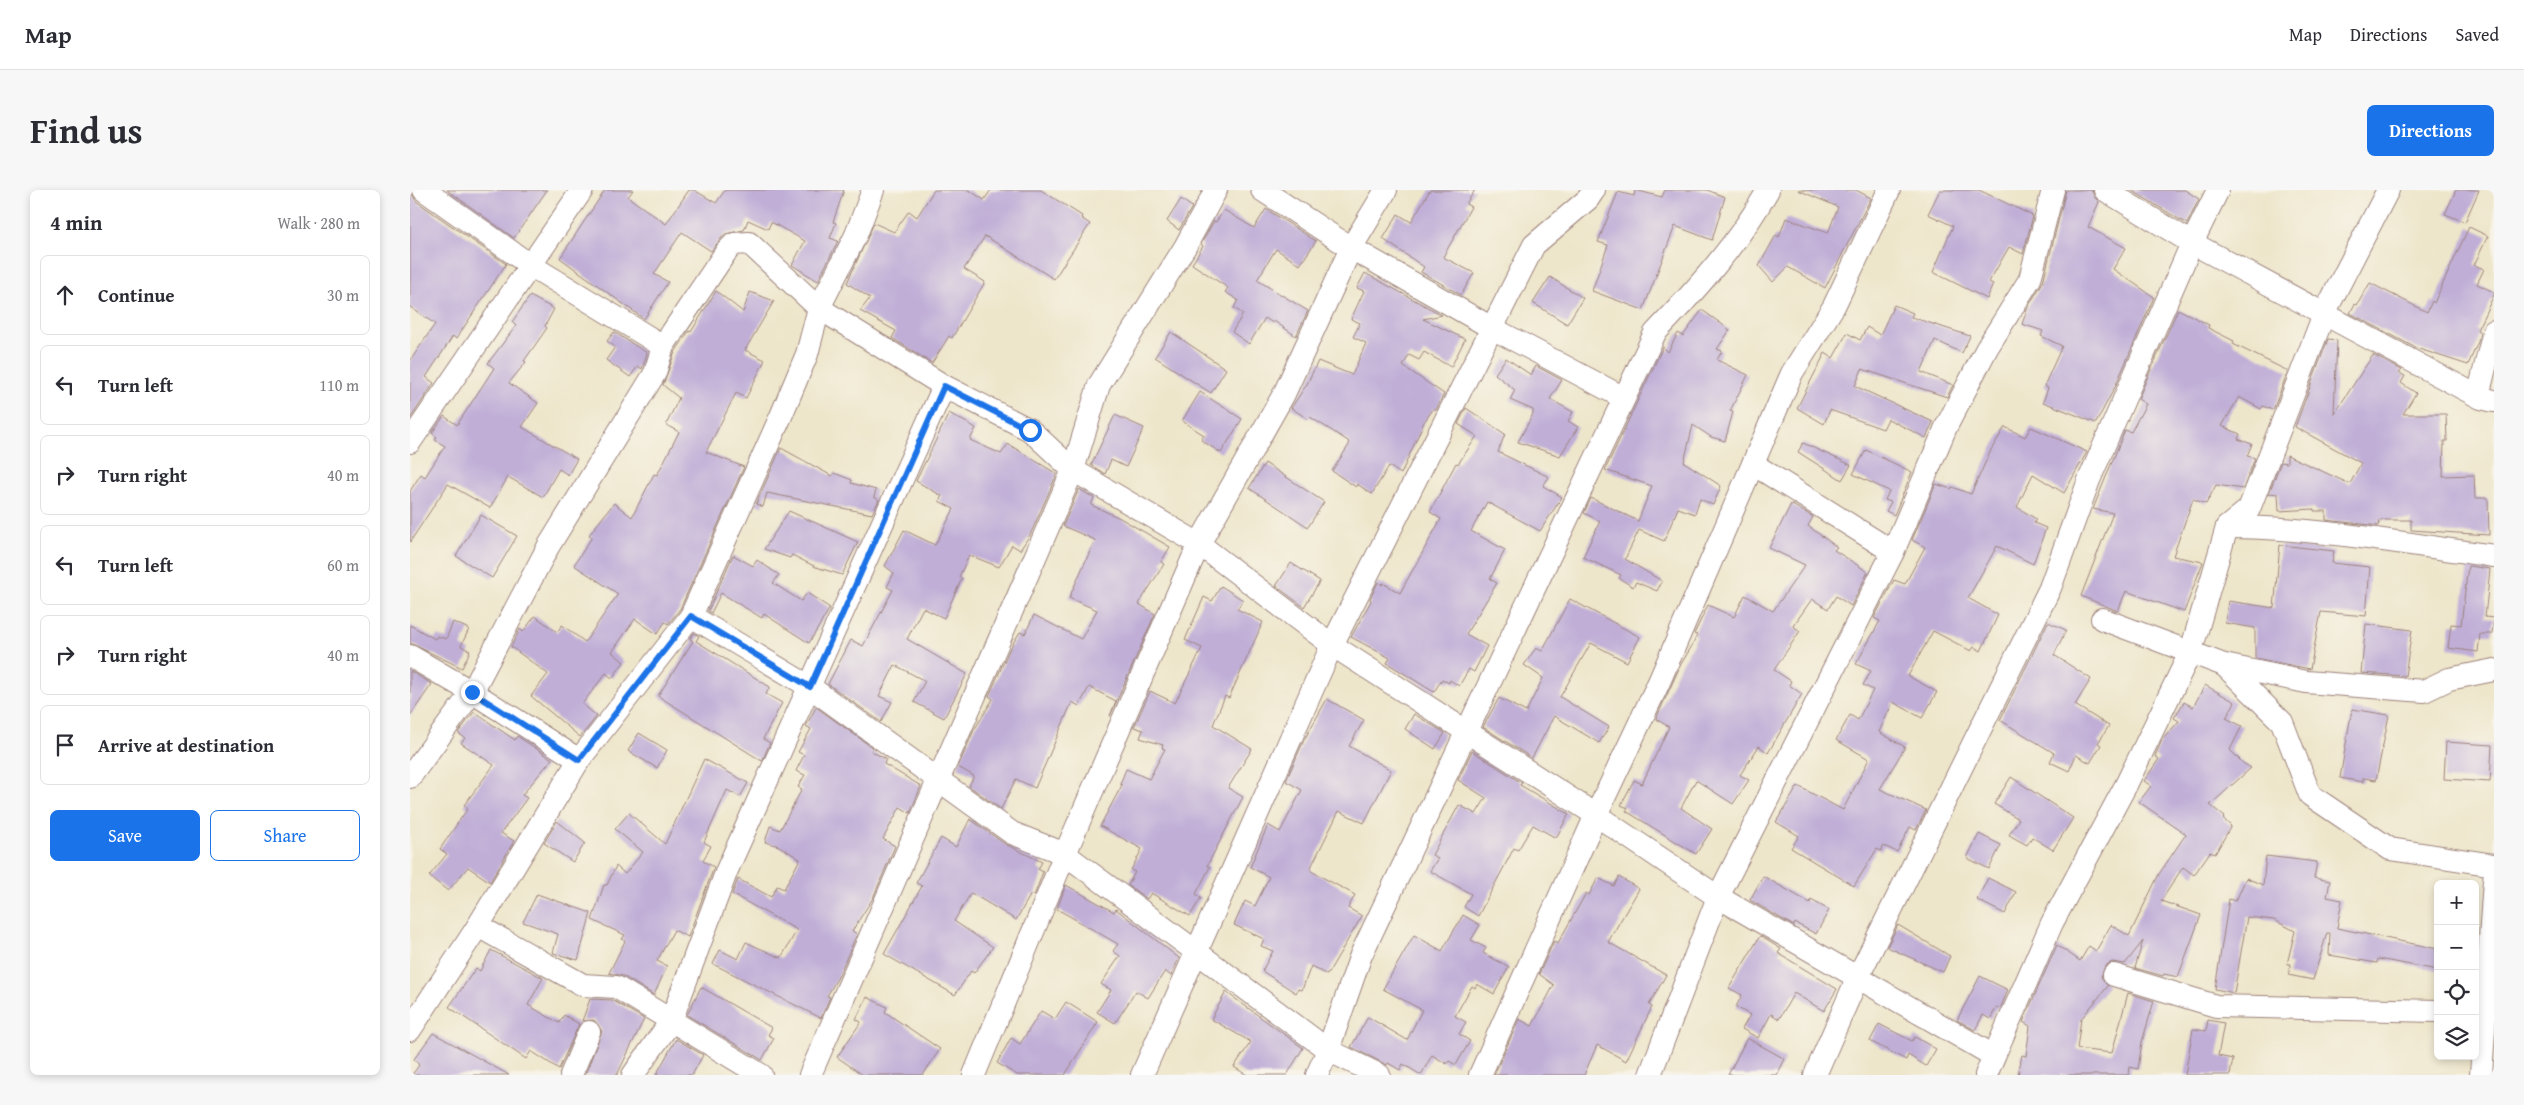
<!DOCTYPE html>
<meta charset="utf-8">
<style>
body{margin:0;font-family:"Gentium Book Plus",serif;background:#f7f7f7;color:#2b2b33}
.controls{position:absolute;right:15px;bottom:15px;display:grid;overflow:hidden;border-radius:8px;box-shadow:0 2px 8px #0003}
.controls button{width:45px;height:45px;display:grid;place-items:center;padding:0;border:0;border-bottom:1px solid #e1e1e2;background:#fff;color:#2b2b33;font:25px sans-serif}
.stop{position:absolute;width:15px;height:15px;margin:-11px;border:4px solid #1a73e8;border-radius:50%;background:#fff}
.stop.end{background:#1a73e8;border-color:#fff;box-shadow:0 1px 5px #0008}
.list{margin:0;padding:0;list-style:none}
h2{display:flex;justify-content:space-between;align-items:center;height:65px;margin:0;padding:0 20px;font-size:21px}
h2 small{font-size:16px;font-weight:400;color:#7c7c81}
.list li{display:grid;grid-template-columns:32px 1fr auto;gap:15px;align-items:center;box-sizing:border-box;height:80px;margin:0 10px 10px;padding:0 10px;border:1px solid #e1e1e2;border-radius:8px}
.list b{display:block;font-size:19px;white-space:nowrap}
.list em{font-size:16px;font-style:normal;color:#7c7c81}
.actions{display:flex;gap:10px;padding:15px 20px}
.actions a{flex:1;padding:11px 0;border:1px solid #1a73e8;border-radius:8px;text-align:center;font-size:18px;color:#1a73e8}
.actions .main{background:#1a73e8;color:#fff}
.icon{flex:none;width:28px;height:28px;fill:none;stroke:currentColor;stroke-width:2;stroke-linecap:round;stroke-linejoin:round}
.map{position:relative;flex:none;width:2084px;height:885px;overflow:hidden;border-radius:8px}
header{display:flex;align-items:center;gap:30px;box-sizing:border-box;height:70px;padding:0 25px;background:#fff;border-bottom:1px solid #e1e1e2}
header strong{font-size:24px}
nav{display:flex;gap:28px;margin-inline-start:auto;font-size:18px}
.intro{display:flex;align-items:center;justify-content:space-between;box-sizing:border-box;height:120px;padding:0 30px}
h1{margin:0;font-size:35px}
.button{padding:12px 22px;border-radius:8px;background:#1a73e8;color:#fff;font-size:18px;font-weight:700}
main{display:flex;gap:30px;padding:0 30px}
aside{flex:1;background:#fff;border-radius:8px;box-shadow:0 2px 8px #0003}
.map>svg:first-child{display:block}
.building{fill:#c0aed7}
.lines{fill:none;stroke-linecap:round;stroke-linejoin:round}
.street-casing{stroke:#9c827b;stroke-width:24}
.street{stroke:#fff;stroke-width:22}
.route{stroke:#1a73e8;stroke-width:6}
</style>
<header>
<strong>Map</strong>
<nav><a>Map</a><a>Directions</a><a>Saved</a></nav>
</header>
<div class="intro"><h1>Find us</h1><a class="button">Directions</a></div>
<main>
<aside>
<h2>4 min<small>Walk · 280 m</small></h2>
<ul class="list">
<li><svg class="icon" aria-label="ahead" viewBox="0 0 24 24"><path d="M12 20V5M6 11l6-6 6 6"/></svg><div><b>Continue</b></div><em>30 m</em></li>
<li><svg class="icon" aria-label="left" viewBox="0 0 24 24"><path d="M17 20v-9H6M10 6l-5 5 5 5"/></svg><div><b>Turn left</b></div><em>110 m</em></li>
<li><svg class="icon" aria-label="right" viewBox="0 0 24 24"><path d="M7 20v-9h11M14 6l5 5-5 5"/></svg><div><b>Turn right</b></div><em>40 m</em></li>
<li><svg class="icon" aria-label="left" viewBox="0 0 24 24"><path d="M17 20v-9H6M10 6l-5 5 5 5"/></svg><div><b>Turn left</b></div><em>60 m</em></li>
<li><svg class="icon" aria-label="right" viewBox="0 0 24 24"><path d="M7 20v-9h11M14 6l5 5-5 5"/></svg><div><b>Turn right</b></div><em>40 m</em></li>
<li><svg class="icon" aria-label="arrive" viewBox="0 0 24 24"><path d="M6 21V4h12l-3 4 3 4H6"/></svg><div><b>Arrive at destination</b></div></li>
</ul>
<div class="actions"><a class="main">Save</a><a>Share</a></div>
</aside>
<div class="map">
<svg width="2084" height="885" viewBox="0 0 2084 885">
<rect width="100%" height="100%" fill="#f7f3e8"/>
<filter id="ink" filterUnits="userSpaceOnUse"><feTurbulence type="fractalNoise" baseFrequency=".02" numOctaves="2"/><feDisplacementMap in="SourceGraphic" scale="10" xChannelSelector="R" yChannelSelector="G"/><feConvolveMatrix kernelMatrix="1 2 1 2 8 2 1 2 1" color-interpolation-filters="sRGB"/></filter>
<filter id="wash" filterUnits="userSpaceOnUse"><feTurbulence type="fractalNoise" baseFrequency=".0096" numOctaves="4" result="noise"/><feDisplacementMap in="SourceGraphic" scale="20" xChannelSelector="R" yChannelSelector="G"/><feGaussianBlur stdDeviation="1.12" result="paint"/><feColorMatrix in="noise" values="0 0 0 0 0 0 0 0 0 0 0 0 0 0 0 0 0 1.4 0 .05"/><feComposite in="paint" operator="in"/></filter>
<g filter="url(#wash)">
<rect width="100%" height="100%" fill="#eee6cb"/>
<g id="blocks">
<!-- building -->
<g class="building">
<polygon points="0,0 6,11 96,74 46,149 43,146 16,187 24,193 0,229 0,171 25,134 0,117"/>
<polygon points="37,0 137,0 104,48"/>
<polygon points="195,0 223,0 218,7 256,34 279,0 284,0 306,13 315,0 434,0 423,32 426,33 420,48 428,51 408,91 382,75 395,51 361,32 358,39 338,30 334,40 315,44 301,61 272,42 244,84 258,92 234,129 150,68"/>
<polygon points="524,0 559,0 574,10 581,0 631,0 672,26 671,28 680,34 644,89 575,46 554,79 575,92 542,148 539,146 522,173 482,148 486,141 450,121 460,108 437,93 464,33 484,42 499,21 507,27"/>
<polygon points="1020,0 1065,0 1056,14 1061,17 1033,67 1064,83 1051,105 1011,82 1014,77 973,49 988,24 1001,32"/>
<polygon points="1225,0 1252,7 1255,0 1297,0 1315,7 1302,50 1265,36 1233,120 1182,101 1198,55 1188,52 1208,2 1224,6"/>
<polygon points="1388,0 1446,0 1461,8 1415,98 1378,77 1363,92 1349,76 1366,45 1369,47 1376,28 1418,43 1428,17"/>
<polygon points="1530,0 1569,0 1623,26 1613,64 1599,57 1579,92 1583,94 1577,109 1523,82 1543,36 1518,24"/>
<polygon points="1656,0 1682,0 1684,7 1689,12 1678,37 1716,58 1703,79 1744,107 1705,197 1686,233 1633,212 1638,198 1634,196 1652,156 1631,146 1633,141 1612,134 1618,117 1633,92"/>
<polygon points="1721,0 1775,0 1789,9 1777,34"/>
<polygon points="2046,0 2069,0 2055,32 2035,24"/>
<polygon points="771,9 782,17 769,40 757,31"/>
<polygon points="856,19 906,51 890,75 866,59 847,90 898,121 886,146 864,131 863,133 855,128 839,154 822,142 833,124 824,118 828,110 815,102 818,98 782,74 793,56 791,54 804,31 806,32 814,20 844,38"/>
<polygon points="2059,37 2078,46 2064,75 2074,79 2067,94 2084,102 2084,105 2067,140 2070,142 2068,152 2058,175 2006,158 1940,123 1945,114 1947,115 1960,93 2017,122 2022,111 2024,113"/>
<polygon points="955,83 1032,125 1013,129 1055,149 1041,177 1014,162 1009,170 999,165 993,176 1034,204 1026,220 1024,218 1014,232 991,284 979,276 962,304 947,294 946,297 922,281 939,255 938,251 900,227 898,229 881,218 897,194 908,171 942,185 956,153 943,147 950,133 941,129 954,101 947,98"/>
<polygon points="1140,87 1173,108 1157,134 1123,113"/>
<polygon points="306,101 333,122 340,102 364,111 335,160 355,170 336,208 326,203 296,262 334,277 270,419 258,434 255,432 247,444 225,429 202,462 214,472 202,488 196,483 172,514 187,526 170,547 121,506 138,484 101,457 110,439 113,442 125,426 147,442 152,435 175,452 208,404 164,375 182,347 179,345 204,313 222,327 244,284 247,285 269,242 256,235 269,208 253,195 265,162 279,141 281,142"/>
<polygon points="120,106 144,119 135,136 137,138 114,171 116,172 99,193 128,213 112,237 167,269 158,285 149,279 133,307 98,287 80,318 38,294 0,352 0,301 11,284 15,287 35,256 25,250 27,247 22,243 34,226 47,235 84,178 78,173 106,136 102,132"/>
<polygon points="1484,115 1503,123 1501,127 1560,146 1552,163 1525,150 1511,182 1543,195 1537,207 1452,179 1445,196 1523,232 1516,248 1478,229 1473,239 1420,220 1414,234 1387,218 1415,163 1423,168 1437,143 1450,150 1457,137 1470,145"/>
<polygon points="1768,119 1799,135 1798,138 1824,151 1823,154 1878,181 1863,220 1853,216 1851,219 1829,207 1812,236 1830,244 1828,249 1842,254 1837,266 1845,268 1833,299 1806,295 1796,314 1783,309 1763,366 1793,372 1774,422 1716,401 1708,421 1671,406 1703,323 1683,319 1715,240 1721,242 1736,214 1728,209"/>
<polygon points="1292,120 1320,140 1307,159 1312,161 1307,170 1338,185 1320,221 1323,222 1315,251 1301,247 1283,235 1274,272 1311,296 1303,315 1290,309 1285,324 1268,318 1254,351 1229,340 1215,369 1252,391 1247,401 1226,392 1223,397 1209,388 1211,385 1173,367 1190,331 1174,323 1181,308 1228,331 1242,296 1195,280 1253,157 1258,162 1268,143 1273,146"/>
<polygon points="204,142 237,163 232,179 228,176 220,187 196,170 205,157 197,151"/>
<polygon points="761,142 816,179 801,203 745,167"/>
<polygon points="1918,149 1927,150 1924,224 1963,165 1992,180 1989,183 1995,186 1991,193 2006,203 1993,224 2036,224 2037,251 2034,251 2033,286 2064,285 2065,308 2078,308 2079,345 2001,340 2001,330 1970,330 1969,336 1916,330 1916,321 1904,321 1904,319 1869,321 1868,304 1859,303 1871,272 1877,273 1877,265 1940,294 1951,273 1885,237"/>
<polygon points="1096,168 1121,185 1126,176 1152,190 1140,209 1163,222 1158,231 1168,237 1150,266 1108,252 1123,224 1123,220 1100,210 1105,200 1085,184"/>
<polygon points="790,202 832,229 811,263 791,250 794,245 772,231"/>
<polygon points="1056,218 1095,244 1088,262 1139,287 1133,296 1152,307 1130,341 1077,312 1061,341 1095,360 1080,389 1087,393 1056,444 1077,456 1064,482 1059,479 1049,496 1040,490 1039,493 1032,489 1024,502 977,473 980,468 941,447 961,411 960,409 968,392 972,395 973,393 990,403 1031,329 1020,322 1046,273 1048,274 1067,246 1048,234"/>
<polygon points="539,223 566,238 560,250 591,264 598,254 647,284 620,345 610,360 602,355 589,377 559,365 549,387 552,388 534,428 513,418 497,449 557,484 534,528 504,512 515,491 485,475 469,506 482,512 471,532 418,494 441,450 453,456 483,400 477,397 484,383 475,376 494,340 525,355 544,319 529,311 532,306 506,291"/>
<polygon points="705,225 734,238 716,277 701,270 695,284 681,275"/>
<polygon points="1595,237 1615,247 1621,237 1677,262 1654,303 1623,284 1607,317 1626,329 1624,333 1636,338 1623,374 1587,356 1558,408 1588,425 1571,461 1564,457 1561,461 1523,441 1498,486 1527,502 1512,528 1483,512 1469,542 1495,557 1470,599 1516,620 1506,640 1500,637 1487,662 1474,656 1471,661 1467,659 1444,696 1381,658 1389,646 1366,632 1388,596 1433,620 1459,569 1426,550 1440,525 1448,530 1463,500 1453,495 1461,481 1446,474 1470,431 1464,428 1484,390 1495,394 1515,357 1502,350 1526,294 1541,299 1542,297 1561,304 1581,260"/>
<polygon points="1393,253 1441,275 1432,290 1388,262"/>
<polygon points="371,258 422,286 424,283 442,290 441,293 466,300 464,307 469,310 462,324 357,303 353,317 346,314"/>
<polygon points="1456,260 1502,282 1484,325 1476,321 1481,312 1475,310 1479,301 1443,284"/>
<polygon points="855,273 914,312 898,337 839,298"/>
<polygon points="669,299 684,308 681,315 710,328 760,357 751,372 754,374 729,414 745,424 700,526 706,511 679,497 669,516 662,512 625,598 606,589 591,619 559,596 564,586 548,577 564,540 583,509 579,506 600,458 610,442 615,444 624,425 671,449 687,420 659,408 685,350 653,336"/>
<polygon points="1381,314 1403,327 1398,336 1427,357 1424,360 1458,382 1441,416 1426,406 1418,419 1402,409 1383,436 1390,441 1364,480 1381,491 1379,495 1392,504 1358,563 1349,556 1330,585 1339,590 1323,614 1286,590 1271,618 1302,639 1286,664 1216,621 1218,618 1211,615 1224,590 1232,594 1259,537 1246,529 1271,474 1283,454 1287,445 1284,444 1298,415 1324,427 1335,405 1363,421 1395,375 1359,358"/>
<polygon points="379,321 448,352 432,385 406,377 382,365 380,368 354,359"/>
<polygon points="71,325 107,346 82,388 46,366"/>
<polygon points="1870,355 1924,361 1922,373 1960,377 1956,426 1911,422 1900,479 1845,468 1845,438 1815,433 1818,411 1864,418"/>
<polygon points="323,365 343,376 347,370 369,385 363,393 391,411 397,403 420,418 399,453 354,424 352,428 311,403 301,423 298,421"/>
<polygon points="881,373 910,391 894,417 866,396"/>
<polygon points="2058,376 2080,379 2075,427 2084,428 2082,444 2070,444 2068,462 2038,458 2041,434 2051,435"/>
<polygon points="811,396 833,410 827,419 853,432 819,508 815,506 803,535 842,559 818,598 833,607 797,676 800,677 786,704 791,708 780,726 741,703 737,709 718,695 725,682 721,680 732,659 690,636 712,595 710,594 716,579 739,589 755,559 752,558 753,555 730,548 733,540 724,537 740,501 765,513 792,458 775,450 794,407 802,411"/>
<polygon points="1160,409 1230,447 1217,472 1181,453 1150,507 1199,537 1189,553 1144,526 1122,568 1073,537 1089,508 1116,522 1133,488 1114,475 1126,458 1132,461"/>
<polygon points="43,432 59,439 51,456 60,461 52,478 0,453 0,435 25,449 27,446 36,449"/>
<polygon points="1638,432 1656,440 1644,465 1681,489 1665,515 1699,536 1688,553 1691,555 1680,573 1666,565 1659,581 1640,572 1644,563 1590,530"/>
<polygon points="1956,434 2002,440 1995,486 1951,483"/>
<polygon points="284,443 289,446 286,451 360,497 356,504 372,513 353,549 360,553 352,571 248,506 283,451 280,449"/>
<polygon points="0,481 22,494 0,526"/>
<polygon points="1795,495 1825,512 1816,528 1832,536 1820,560 1833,573 1841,578 1800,615 1815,627 1813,629 1821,636 1805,664 1800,662 1784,685 1773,677 1751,711 1791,725 1768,787 1754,784 1753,786 1725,778 1733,751 1715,774 1702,772 1695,776 1691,787 1698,796 1671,829 1667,859 1702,863 1718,803 1744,811 1732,852 1728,879 1720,877 1719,885 1608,885 1612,865 1616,866 1620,836 1613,832 1647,755 1670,771 1679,756 1686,761 1701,735 1719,746 1749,684 1776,644 1729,612 1741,596 1734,591 1749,569 1745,566 1752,550 1769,531 1764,528 1774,512 1783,517"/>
<polygon points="917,509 954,530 939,556 981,580 954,633 929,621 901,677 901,681 945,705 938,718 952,726 917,785 901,776 892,800 888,799 886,803 852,781 863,761 851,756 854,749 824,735 835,711 845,716 859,687 840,677 858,635 870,642 892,600 876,591 894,550"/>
<polygon points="406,517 463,558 461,561 476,569 474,574 511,596 500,623 490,617 473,649 485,656 463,708 442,741 447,744 428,787 417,806 420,807 411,828 303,774 310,760 328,769 336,752 371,768 387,740 322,704 328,689 361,707 367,696 374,699 390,669 369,656 355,652 360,636 370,640 392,599 388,597 395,585 386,581 394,565 388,562 401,539 396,536"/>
<polygon points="1942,519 1979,525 1966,590 1953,588 1953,592 1930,588"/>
<polygon points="64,522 105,550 107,546 142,569 112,605 117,608 91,643 104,651 80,692 58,677 38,701 19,686 37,664 30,659 58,618 54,615 84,575 51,553 55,548 48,543"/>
<polygon points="1004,524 1035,543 1025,559 995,539"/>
<polygon points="229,543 257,560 247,578 218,561"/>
<polygon points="2036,552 2082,555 2080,592 2034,589"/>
<polygon points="1062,561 1112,593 1110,595 1159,624 1146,648 1123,635 1108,660 1104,658 1068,726 1054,717 1061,704 1020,681 1028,668 1022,665 1049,615 1066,624 1076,608 1048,590"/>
<polygon points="294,569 338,593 330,607 317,600 294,652 301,656 293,671 304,677 278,747 264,740 247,771 257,776 244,805 213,786 199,783 215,751 212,749 215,745 182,730 194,695 197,695 206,676 215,684 233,662 205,639 219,623 255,654"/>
<polygon points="1601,587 1663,628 1643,660 1622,647 1617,655 1599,645 1609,629 1584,614"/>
<polygon points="560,629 595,654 632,672 628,679 633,682 624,706 621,704 606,730 561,703 544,731 583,757 564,783 561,781 545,805 474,764 512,696 506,693 531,648 546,657"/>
<polygon points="147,631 175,653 163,672 134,653"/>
<polygon points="1569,644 1591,655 1579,679 1557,668"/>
<polygon points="1856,666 1907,672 1904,688 1920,691 1917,707 1932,710 1927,738 2028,759 2028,780 1968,769 1967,773 1919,765 1920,743 1917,743 1903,790 1878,785 1881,774 1877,774 1885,741 1864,730 1837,727 1824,803 1805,799 1819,709 1826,711 1836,688 1853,695"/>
<polygon points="1353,686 1400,713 1401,710 1419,720 1406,744 1385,733 1384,736 1340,710"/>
<polygon points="1209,687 1229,699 1198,752 1256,785 1239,815 1242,817 1216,871 1187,855 1174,885 1084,885 1109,829 1122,836 1144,795 1129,784 1144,751 1148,753 1176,703 1179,705 1188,688 1204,696"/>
<polygon points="1578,688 1606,702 1595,724 1567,710"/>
<polygon points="656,695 704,722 706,719 769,768 761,786 755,781 738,808 726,801 705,833 687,822 701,800 691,794 710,766 703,761 708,754 647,719"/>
<polygon points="127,704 181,723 168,770 143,763 148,744 113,732"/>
<polygon points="1053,725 1070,735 1061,750 1076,758 1073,763 1099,777 1084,804 1067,794 1065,798 1062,796 1045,826 1056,832 1049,844 1060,851 1046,875 1039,871 1037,874 1022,865 1011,885 993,874 990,880 978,873 977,875 941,857 958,827 997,850 1012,820 973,799 1004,745 1032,761"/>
<polygon points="1488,735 1540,766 1533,782 1477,757"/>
<polygon points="1350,746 1371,759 1368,763 1427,799 1414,821 1384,803 1369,829 1361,824 1348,848 1332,839 1340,825 1326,817 1332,805 1319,798"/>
<polygon points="81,760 133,788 118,815 149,833 154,825 169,834 149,879 121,861 116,869 39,817 66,778 70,781"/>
<polygon points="1570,786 1598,800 1590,819 1587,817 1580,829 1573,825 1565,840 1547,830"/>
<polygon points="291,797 362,838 358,845 364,848 352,870 277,825"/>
<polygon points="816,802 893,858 877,885 837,885 824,877 841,852 801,829"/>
<polygon points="457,807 477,817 475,822 530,859 513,885 453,885 427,867 451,832 446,829"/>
<polygon points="180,809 202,810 234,829 207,885 175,885 192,841 184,830 172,831"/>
<polygon points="656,812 688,832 655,885 607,885 587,873 601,848 610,854 631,821 645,829"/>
<polygon points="1798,830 1814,833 1808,866 1823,869 1820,885 1775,885 1783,839 1796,841"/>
<polygon points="1469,834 1502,851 1505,847 1526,859 1516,876 1498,865 1496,870 1460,851"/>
<polygon points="23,843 99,885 2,885 9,875 4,869"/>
<polygon points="1337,848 1375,869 1367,885 1318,885"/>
<polygon points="266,849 293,865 282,885 246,885"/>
</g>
</g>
</g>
<g filter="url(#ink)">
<use href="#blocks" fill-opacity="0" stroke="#9c827b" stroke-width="1"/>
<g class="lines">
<defs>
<g id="street">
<polyline points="14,0 120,75 253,156"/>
<polyline points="852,0 941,58 1082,138 1214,208"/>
<polyline points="1695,0 1782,53 2071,208 2084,211"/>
<polyline points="2068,206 2084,141"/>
<polyline points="0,252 172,0"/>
<polyline points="1343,274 1483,362"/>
<path d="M1817,337C1906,337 1996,354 2084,366"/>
<polyline points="281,426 400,497 602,643 655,664 918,860 969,885"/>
<polyline points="1692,429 1814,475 1896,492 2014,501 2039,489 2084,480"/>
<polyline points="0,466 62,502 169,570"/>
<polyline points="1814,475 1872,532 1900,605 1980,659 2084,675"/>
<polyline points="0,587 62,502 138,357 245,183 253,156 316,62 324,54 339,53 409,118 534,196 620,240 663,280 789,354 922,455 1186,625 1308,707 1584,866 1576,885"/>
<polyline points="68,736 173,795 206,797 351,885"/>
<polyline points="1704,785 1806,816 2028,821"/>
<polyline points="0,840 68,736 169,570 281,426 371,226 397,164 409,118 446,45 463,0"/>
<polyline points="1584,866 1642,733 1716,595 1781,461 1817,337 1839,319 1914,124 1978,0"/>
<polyline points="161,885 179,842"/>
<polyline points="223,885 261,831 317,680 534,196"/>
<polyline points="400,885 663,280 689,195 775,57 806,0"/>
<polyline points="564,885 655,664 789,354 874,204 941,58 976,0"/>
<polyline points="732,885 922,455 1124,55 1178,9 1184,0"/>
<path d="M907,885L918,860L951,765L1245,143C1285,101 1330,51 1358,0"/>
<polyline points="1070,885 1186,625 1249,492 1382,183 1424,116 1479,0"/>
<polyline points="1240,885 1308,707 1483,362 1536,237 1577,158 1620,89 1643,0"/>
<polyline points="1405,885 1447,789 1640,398 1679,290 1782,53 1808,0"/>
<polyline points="2071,885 2084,689"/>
</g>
</defs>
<!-- street casing -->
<use href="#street" class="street-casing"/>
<!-- street -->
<use href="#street" class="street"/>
</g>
</g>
<g class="lines" filter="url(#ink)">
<!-- route -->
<polyline class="route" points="62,502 169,570 281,426 400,497 534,196 620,240"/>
</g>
</svg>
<div class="controls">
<button>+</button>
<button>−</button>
<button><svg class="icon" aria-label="locate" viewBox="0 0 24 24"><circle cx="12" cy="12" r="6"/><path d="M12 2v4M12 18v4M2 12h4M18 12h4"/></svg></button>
<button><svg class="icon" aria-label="layers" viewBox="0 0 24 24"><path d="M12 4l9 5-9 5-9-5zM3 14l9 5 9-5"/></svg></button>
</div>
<div class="stop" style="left:620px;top:240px"></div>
<div class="stop end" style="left:62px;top:502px"></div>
</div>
</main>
